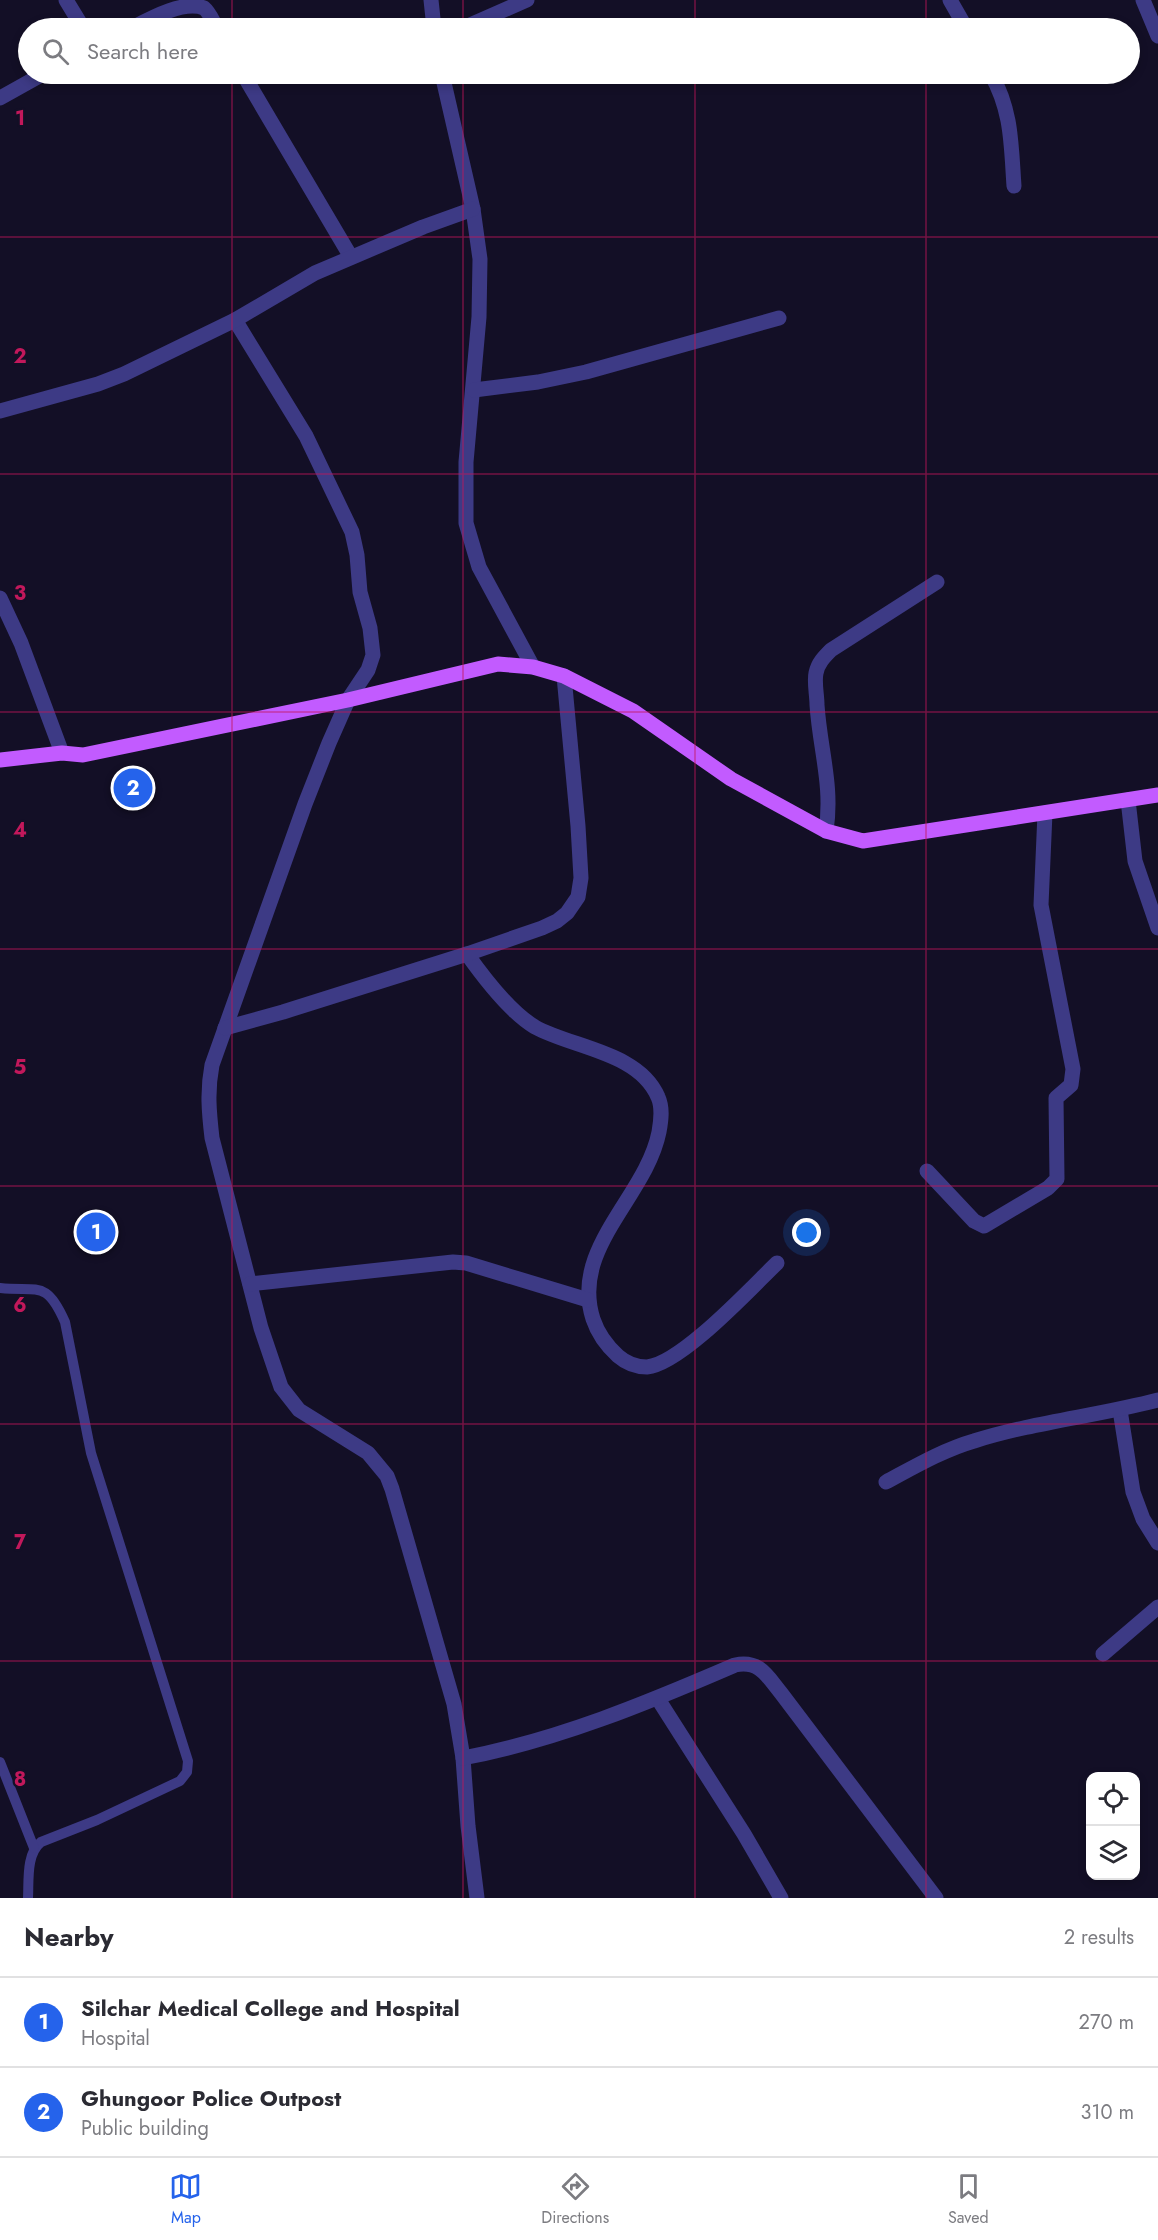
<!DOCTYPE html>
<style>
body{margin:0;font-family:Jost,sans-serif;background:#f7f7f7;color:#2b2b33}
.controls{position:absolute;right:18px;bottom:18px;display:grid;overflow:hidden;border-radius:12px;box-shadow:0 3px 9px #0003}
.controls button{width:54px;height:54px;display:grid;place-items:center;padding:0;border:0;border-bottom:2px solid #e1e1e2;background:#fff;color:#2b2b33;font:30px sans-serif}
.you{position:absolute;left:807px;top:1233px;width:21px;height:21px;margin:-15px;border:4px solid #fff;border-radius:50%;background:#1a73e8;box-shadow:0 0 0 9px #1a73e833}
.badge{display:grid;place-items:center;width:39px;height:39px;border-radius:50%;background:#2563eb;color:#fff;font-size:20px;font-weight:700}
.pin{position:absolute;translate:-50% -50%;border:3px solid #fff;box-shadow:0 2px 6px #0006}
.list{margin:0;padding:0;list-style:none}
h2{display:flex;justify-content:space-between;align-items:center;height:78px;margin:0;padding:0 24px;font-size:26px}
h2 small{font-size:20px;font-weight:400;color:#7c7c81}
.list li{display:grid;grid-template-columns:39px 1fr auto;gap:18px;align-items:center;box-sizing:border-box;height:90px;padding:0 24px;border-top:2px solid #e1e1e2}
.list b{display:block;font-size:22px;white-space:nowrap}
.list p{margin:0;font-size:20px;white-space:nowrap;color:#7c7c81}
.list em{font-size:20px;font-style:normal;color:#7c7c81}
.icon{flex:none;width:33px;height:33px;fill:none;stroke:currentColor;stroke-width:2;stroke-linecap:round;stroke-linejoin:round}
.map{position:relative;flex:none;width:1158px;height:1898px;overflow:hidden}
.search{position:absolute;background:#fff;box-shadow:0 3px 9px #0003;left:18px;right:18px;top:18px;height:66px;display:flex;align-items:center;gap:15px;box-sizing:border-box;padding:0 21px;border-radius:33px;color:#7c7c81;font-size:22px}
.sheet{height:258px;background:#fff}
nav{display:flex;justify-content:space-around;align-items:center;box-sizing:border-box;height:84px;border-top:2px solid #e1e1e2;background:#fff;font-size:16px;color:#7c7c81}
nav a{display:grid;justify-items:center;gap:3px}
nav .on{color:#2563eb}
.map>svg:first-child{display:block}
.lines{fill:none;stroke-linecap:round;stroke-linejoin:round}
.service{stroke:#3d3a85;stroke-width:10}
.minor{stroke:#3d3a85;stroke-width:15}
.primary{stroke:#c25bff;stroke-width:15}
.grid{fill:none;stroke:#c2185b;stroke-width:1.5;stroke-opacity:0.55}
.grid-label{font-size:20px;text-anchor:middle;font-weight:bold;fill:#c2185b;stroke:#130f26;stroke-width:4.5;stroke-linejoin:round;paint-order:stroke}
</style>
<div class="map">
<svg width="1158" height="1898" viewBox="0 0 1158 1898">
<rect width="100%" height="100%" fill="#130f26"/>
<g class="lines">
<!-- service -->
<g class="service">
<path d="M0,1288C38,1292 46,1279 65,1322L91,1453L188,1761L187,1772L180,1781L97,1820L41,1842C26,1854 29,1880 28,1898"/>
<polyline points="0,1762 34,1848"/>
</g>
<!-- minor -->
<g class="minor">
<polyline points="66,0 83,28"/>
<polyline points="431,0 434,28"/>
<polyline points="950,0 966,28"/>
<polyline points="1143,0 1158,36"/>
<path d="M132,28C151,18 184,0 204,8C210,13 213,22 217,28"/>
<polyline points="463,28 527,0"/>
<polyline points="243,74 351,257"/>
<polyline points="442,74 473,209 480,259 479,317 466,462 466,523 479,567 533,667"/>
<path d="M991,74C1012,111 1011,144 1014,186"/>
<polyline points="0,98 43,74"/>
<path d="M235,320L306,436L352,532L357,555L360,592L370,628L373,655L368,670L348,700L329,743L305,804L212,1065C207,1091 209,1112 212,1138L261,1328L281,1387L299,1410L368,1453L387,1476L392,1489L454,1704L463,1758L468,1826L477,1898"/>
<polyline points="474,390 538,382 586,372 779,318"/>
<polyline points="0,411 98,384 124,374 235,320 315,273 423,227 473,209"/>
<polyline points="0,598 21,643 62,753"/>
<polyline points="1128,800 1135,861 1158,928"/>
<path d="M826,831C833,786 820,750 817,705C817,695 814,682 816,673C818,663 824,657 831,650L937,582"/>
<path d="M467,954C484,978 510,1012 535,1027C573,1048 639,1052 658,1097C663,1108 661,1121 659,1132C646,1197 570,1248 593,1319C598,1334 607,1346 618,1356C626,1363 636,1367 647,1367C681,1364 751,1288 777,1263"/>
<polyline points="225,1028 283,1012 467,954 542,928 557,921 567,913 578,897 581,878 578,826 564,676"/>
<polyline points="927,1171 974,1221 984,1226 1048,1188 1057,1179 1056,1098 1071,1085 1073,1069 1041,905 1045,813"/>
<polyline points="250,1284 453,1262 466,1263 588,1300"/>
<polyline points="1120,1410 1133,1492 1143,1519 1158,1543"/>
<path d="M886,1482C914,1467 943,1450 974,1441C1034,1422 1097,1416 1158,1400"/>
<polyline points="1103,1654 1158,1607"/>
<polyline points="658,1699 744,1834 781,1898"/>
<path d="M463,1758C558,1740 647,1703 735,1665C760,1660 767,1676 781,1693L936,1898"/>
</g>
<!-- primary -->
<polyline class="primary" points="0,760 62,753 83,755 348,700 498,664 533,667 564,676 633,711 731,779 826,831 863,841 1158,795"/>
</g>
<!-- grid -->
<path class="grid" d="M232,0V28M463,0V28M695,0V28M926,0V28M232,74V1898M463,74V1898M695,74V1898M926,74V1898M0,237H1158M0,474H1158M0,712H1158M0,949H1158M0,1186H1158M0,1424H1158M0,1661H1158"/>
<g class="grid-label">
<text x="20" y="125">1</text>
<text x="20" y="363">2</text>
<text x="20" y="600">3</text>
<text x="20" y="837">4</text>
<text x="20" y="1074">5</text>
<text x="20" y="1312">6</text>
<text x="20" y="1549">7</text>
<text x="20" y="1786">8</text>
</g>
</svg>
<div class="controls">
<button><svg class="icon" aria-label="locate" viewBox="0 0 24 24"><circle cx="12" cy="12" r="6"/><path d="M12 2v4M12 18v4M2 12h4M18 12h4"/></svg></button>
<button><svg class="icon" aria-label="layers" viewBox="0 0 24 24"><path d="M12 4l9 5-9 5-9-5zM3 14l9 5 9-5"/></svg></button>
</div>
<div class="you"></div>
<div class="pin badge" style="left:96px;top:1232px">1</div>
<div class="pin badge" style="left:133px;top:788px">2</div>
<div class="search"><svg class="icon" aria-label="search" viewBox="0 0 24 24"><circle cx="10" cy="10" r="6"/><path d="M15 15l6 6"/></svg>Search here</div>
</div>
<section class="sheet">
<h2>Nearby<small>2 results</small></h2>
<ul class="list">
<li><span class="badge">1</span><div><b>Silchar Medical College and Hospital</b><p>Hospital</p></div><em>270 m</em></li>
<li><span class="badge">2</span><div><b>Ghungoor Police Outpost</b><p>Public building</p></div><em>310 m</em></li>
</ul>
</section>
<nav>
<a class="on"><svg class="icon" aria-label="map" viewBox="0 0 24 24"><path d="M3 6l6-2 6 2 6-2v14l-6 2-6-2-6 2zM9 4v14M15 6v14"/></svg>Map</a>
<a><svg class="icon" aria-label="directions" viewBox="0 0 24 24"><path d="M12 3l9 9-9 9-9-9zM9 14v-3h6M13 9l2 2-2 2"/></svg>Directions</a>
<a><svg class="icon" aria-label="saved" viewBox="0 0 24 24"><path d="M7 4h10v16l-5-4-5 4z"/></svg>Saved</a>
</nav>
